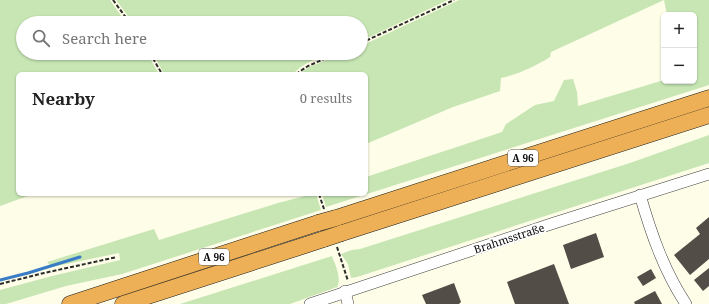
<!DOCTYPE html>
<meta charset="utf-8">
<style>
body{margin:0;font-family:"Noto Serif",serif;background:#f6f6f6;color:#222}
.controls{position:absolute;right:12px;top:12px;display:grid;overflow:hidden;border-radius:6px;box-shadow:0 1px 3px #0004}
.controls button{width:36px;height:36px;display:grid;place-items:center;padding:0;border:0;border-bottom:1px solid #e0e0e0;background:#fff;color:#222;font:20px sans-serif}
.list{margin:0;padding:0;list-style:none}
h2{display:flex;justify-content:space-between;align-items:center;height:52px;margin:0;padding:0 16px;font-size:17px}
h2 small{font-size:13px;font-weight:400;color:#767676}
.icon{flex:none;width:22px;height:22px;fill:none;stroke:currentColor;stroke-width:2;stroke-linecap:round;stroke-linejoin:round}
.map{position:relative;flex:none;width:709px;height:304px;overflow:hidden}
.search{position:absolute;background:#fff;box-shadow:0 1px 3px #0004;left:16px;top:16px;width:352px;height:44px;display:flex;align-items:center;gap:10px;box-sizing:border-box;padding:0 14px;border-radius:22px;color:#767676;font-size:15px}
.panel{position:absolute;background:#fff;box-shadow:0 1px 3px #0004;left:16px;top:72px;width:352px;height:124px;border-radius:6px}
.map>svg:first-child{display:block}
.green{fill:#c7e6b4}
.lines{fill:none;stroke-linecap:round;stroke-linejoin:round}
.stream{stroke:#3a7bc6;stroke-width:3}
.building{fill:#524d47}
.minor-casing{stroke:#3d3d3d;stroke-width:12}
.highway-casing{stroke:#1b1b1b;stroke-width:17}
.path{stroke:#2c2c2c;stroke-width:2;stroke-dasharray:4 2;stroke-linecap:butt}
.minor{stroke:#fff;stroke-width:11}
.highway{stroke:#edb056;stroke-width:16}
.highway-bridge-casing{stroke:#1b1b1b;stroke-width:17;stroke-linecap:butt}
.highway-bridge{stroke:#edb056;stroke-width:16}
.labels{text-anchor:middle;dominant-baseline:central;stroke-width:4;stroke-linejoin:round;paint-order:stroke}
.shield{fill:#fff;stroke:#545454;stroke-width:1}
.shield-label{font-size:10px;font-weight:bold;fill:#0a0a0a}
.street-label{font-size:11px;fill:#0a0a0a;stroke:#fff}
</style>
<div class="map">
<svg width="709" height="304" viewBox="0 0 709 304">
<rect width="100%" height="100%" fill="#fefde8"/>
<!-- green -->
<g class="green">
<polygon points="0,0 110,0 126,23 23,23 23,53 147,53 159,74 18,74 18,194 33,194 0,206"/>
<polygon points="116,0 448,0 361,41 361,23 133,23"/>
<path d="M459,0H709V85L326,207L322,194H366V177L502,132L506,124L535,105L554,101L564,80L573,79L577,92L578,106L664,80L694,81V15H667L664,0L551,52L550,57C534,67 519,74 501,78L500,91L453,107L366,144V74H299L309,67L344,53H361V46Z"/>
<path d="M153,53H332C318,58 303,63 293,74H164Z"/>
<polygon points="709,135 709,163 357,277 351,278 348,264 341,254 352,250 360,249 630,163"/>
<polygon points="313,194 316,194 321,210 122,274 66,286 6,304 0,304 0,290 52,276 120,260 119,253 52,267 47,262 154,229 159,240 278,203"/>
<path d="M332,256C335,264 342,279 337,287L290,304H180Z"/>
</g>
<g class="lines">
<!-- stream -->
<polyline class="stream" points="0,280 28,273 80,257"/>
</g>
<!-- building -->
<g class="building">
<polygon points="709,217 709,259 690,275 674,255 700,234 696,228"/>
<polygon points="596,233 604,257 571,269 563,245"/>
<polygon points="554,264 569,304 515,304 507,282"/>
<polygon points="709,268 709,286 703,291 694,280"/>
<polygon points="651,269 656,278 643,286 637,277"/>
<polygon points="454,283 461,302 459,304 426,304 422,295"/>
<polygon points="655,291 662,304 635,304 634,302"/>
</g>
<g class="lines">
<defs>
<g id="minor">
<path d="M640,195C651,233 664,271 686,304"/>
<polyline points="345,291 348,304"/>
<polyline points="310,304 551,224 709,174"/>
</g>
<g id="highway">
<polyline points="336,218 709,98"/>
<polyline points="342,233 709,115"/>
<polyline points="70,304 318,223"/>
<polyline points="123,304 324,239"/>
</g>
</defs>
<!-- minor casing -->
<use href="#minor" class="minor-casing"/>
<!-- highway casing -->
<use href="#highway" class="highway-casing"/>
<!-- path -->
<g class="path">
<polyline points="113,0 130,23"/>
<polyline points="361,43 454,0"/>
<polyline points="150,53 162,74"/>
<polyline points="296,74 308,66 338,53"/>
<polyline points="319,194 324,209"/>
<polyline points="337,247 348,281"/>
<polyline points="0,284 44,273 117,257"/>
</g>
<!-- minor -->
<use href="#minor" class="minor"/>
<!-- highway -->
<use href="#highway" class="highway"/>
<defs>
<g id="highway-bridge">
<polyline points="318,223 336,218"/>
<polyline points="324,239 342,233"/>
</g>
</defs>
<!-- highway-bridge casing -->
<use href="#highway-bridge" class="highway-bridge-casing"/>
<!-- highway-bridge -->
<use href="#highway-bridge" class="highway-bridge"/>
</g>
<g class="labels">
<!-- shield labels -->
<g class="shield">
<rect x="508" y="150" width="30" height="16" rx="3"/>
<rect x="199" y="249" width="30" height="16" rx="3"/>
</g>
<g class="shield-label">
<text x="523" y="158">A 96</text>
<text x="214" y="257">A 96</text>
</g>
<!-- street labels -->
<g class="street-label">
<text transform="translate(509 238) rotate(-18)">Brahmsstraße</text>
</g>
</g>
</svg>
<div class="controls">
<button>+</button>
<button>−</button>
</div>
<div class="search"><svg class="icon" aria-label="search" viewBox="0 0 24 24"><circle cx="10" cy="10" r="6"/><path d="M15 15l6 6"/></svg>Search here</div>
<section class="panel">
<h2>Nearby<small>0 results</small></h2>
<ul class="list">
</ul>
</section>
</div>
